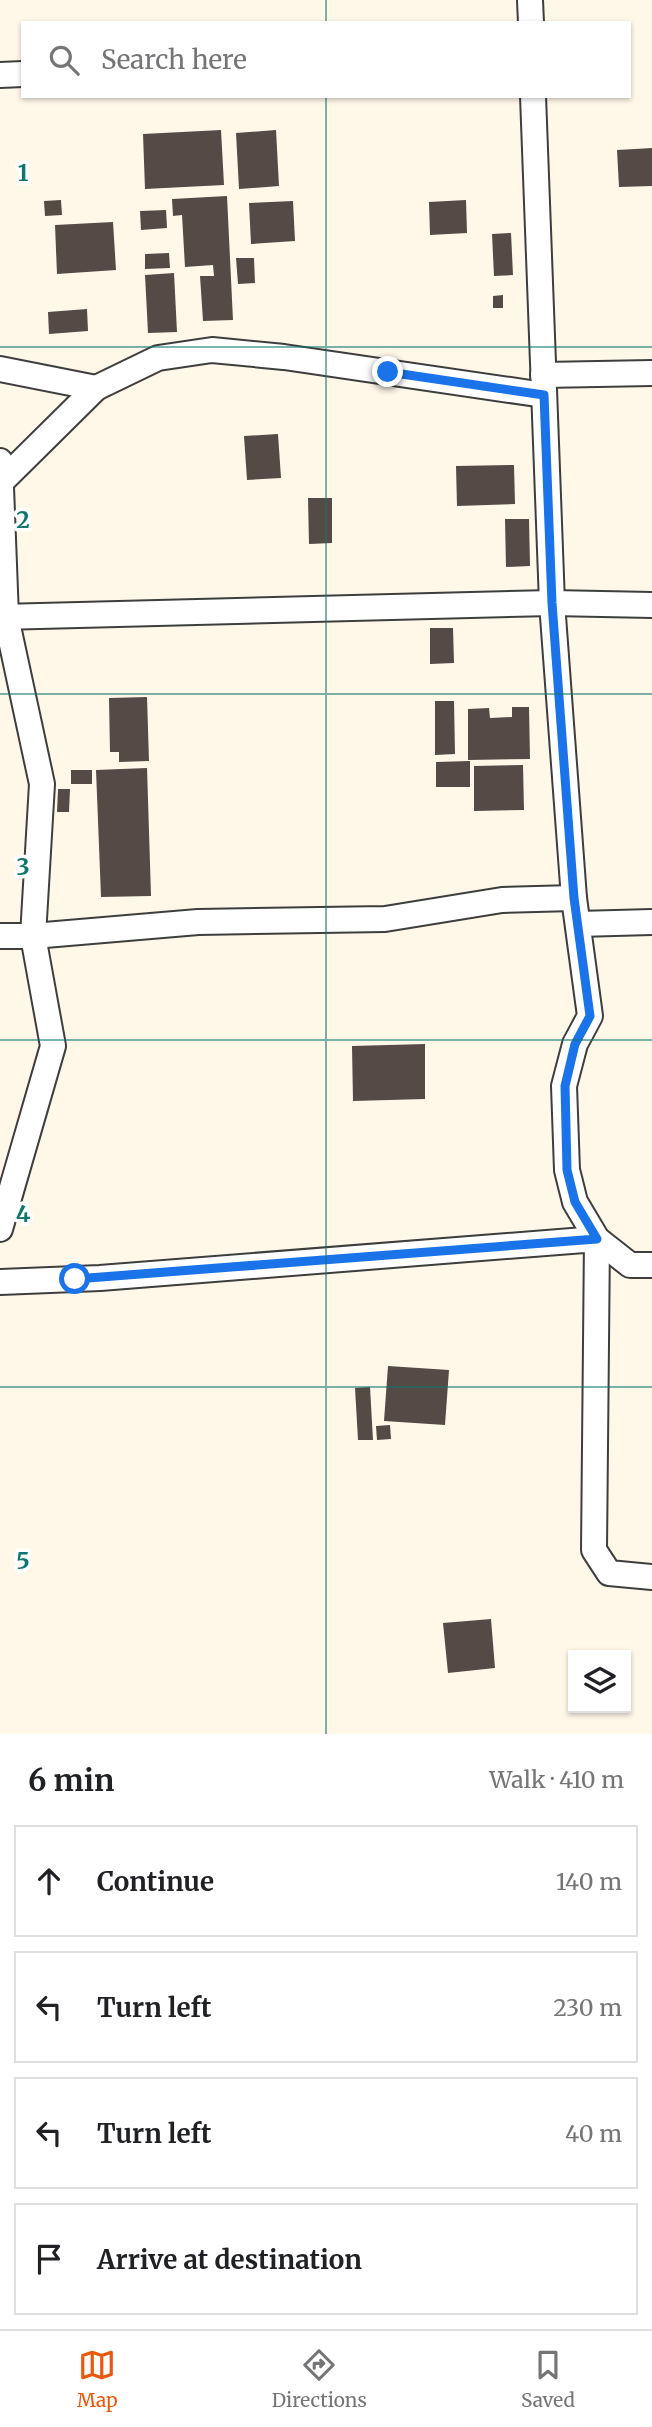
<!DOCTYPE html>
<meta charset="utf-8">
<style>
body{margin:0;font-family:Merriweather,serif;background:#f2f2f2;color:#202124}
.controls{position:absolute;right:21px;bottom:21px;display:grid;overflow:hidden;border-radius:0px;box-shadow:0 2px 5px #0004}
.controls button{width:63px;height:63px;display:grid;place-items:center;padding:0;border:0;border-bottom:2px solid #e0e0e0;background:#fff;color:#202124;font:35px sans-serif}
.stop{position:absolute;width:21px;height:21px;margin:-16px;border:5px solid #1a73e8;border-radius:50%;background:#fff}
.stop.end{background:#1a73e8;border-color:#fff;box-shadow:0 2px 7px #0008}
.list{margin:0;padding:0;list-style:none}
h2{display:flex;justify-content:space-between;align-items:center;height:91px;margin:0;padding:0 28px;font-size:30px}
h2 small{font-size:23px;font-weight:400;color:#757577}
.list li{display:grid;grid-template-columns:46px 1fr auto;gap:21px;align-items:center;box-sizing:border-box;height:112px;margin:0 14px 14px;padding:0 14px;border:2px solid #e0e0e0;border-radius:0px}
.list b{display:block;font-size:26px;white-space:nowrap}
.list em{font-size:23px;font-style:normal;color:#757577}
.icon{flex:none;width:38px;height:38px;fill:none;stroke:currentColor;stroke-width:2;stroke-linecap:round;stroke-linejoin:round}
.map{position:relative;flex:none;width:652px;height:1734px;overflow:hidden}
.search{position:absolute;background:#fff;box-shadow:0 2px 5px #0004;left:21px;right:21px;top:21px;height:77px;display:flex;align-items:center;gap:18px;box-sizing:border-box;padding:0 24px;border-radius:0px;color:#757577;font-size:26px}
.sheet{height:595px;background:#fff}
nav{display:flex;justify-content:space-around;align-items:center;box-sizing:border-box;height:98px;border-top:2px solid #e0e0e0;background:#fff;font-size:19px;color:#757577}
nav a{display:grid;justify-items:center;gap:4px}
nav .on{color:#ea580c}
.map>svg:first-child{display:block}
.building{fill:#554a46}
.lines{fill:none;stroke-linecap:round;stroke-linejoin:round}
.minor-casing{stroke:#3e3e3e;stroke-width:28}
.minor{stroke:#fff;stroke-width:24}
.route{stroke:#1a73e8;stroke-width:9}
.grid{fill:none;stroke:#0f766e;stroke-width:2;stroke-opacity:0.55}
.grid-label{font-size:23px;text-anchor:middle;font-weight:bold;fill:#0f766e;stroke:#fff;stroke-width:7;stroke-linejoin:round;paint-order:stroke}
</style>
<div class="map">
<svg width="652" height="1734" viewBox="0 0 652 1734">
<rect width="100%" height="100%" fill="#fff8e9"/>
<!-- building -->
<g class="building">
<polygon points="221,130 224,185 145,189 143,134"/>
<polygon points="276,130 279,186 239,189 236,133"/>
<polygon points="652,148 652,186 619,187 617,150"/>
<polygon points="227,196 233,320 203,321 200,276 214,276 213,265 185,267 182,215 173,216 172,199"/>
<polygon points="61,200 62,215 45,216 44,201"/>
<polygon points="466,200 467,233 430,235 429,202"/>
<polygon points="293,201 295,241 251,244 249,203"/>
<polygon points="166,210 167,228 141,230 140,211"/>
<polygon points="113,222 116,270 57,274 55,225"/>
<polygon points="511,233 513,275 494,276 492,234"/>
<polygon points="169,253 170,268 145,269 145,254"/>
<polygon points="236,258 254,258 255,283 238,284"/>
<polygon points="174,273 177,332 148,333 145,275"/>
<polygon points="503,295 503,308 493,308 493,296"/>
<polygon points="87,309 88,331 49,334 48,312"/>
<polygon points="278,434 281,478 247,480 244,436"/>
<polygon points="514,465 515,504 457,506 456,466"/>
<polygon points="308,498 332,498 332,543 309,544"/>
<polygon points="505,519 529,519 530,566 506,567"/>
<polygon points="430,628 453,628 454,663 430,664"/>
<polygon points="147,697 149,761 119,762 119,752 110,752 109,698"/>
<polygon points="435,701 454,701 455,754 435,755"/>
<polygon points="512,707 529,707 530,759 468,760 468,709 489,708 490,718 512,717"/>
<polygon points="470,761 470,787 436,787 436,762"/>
<polygon points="523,765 524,810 474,811 474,766"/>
<polygon points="147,768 151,896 101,897 96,770"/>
<rect x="71" y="770" width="21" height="14"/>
<polygon points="58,789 70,789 69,812 57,812"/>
<polygon points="425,1044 425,1099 353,1101 352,1046"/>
<polygon points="388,1366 449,1370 445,1425 384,1421"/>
<polygon points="370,1387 373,1440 358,1440 355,1388"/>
<polygon points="390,1425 391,1439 377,1440 376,1426"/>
<polygon points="491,1619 495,1668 448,1673 443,1623"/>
</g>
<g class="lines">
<defs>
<g id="minor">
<polyline points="530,0 531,23"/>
<polyline points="0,75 23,74"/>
<polyline points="533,96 552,603 574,898 590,1016 575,1044 564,1086 567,1170 575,1202 597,1239 630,1265 652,1265"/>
<polyline points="0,369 96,388"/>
<polyline points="543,375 652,373"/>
<polyline points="0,461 6,617 42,784 33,936 53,1046 0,1229"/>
<polyline points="1,482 96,388 158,358 212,350 284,357 544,395"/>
<polyline points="0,617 552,603 652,605"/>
<polyline points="578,924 652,922"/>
<polyline points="0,936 33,936 198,922 385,919 502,900 574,898"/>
<polyline points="0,1282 100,1278 597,1239 594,1550 609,1573 652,1577"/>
</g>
</defs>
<!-- minor casing -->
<use href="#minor" class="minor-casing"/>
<!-- minor -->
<use href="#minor" class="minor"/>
</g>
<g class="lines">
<!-- route -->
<polyline class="route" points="75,1279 597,1239 575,1202 567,1170 565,1086 575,1044 590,1016 574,898 552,603 544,395 388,372"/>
</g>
<!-- grid -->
<path class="grid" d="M326,0V23M326,96V1734M0,347H652M0,694H652M0,1040H652M0,1387H652"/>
<g class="grid-label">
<text x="23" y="181">1</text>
<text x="23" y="528">2</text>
<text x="23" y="875">3</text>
<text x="23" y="1222">4</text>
<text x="23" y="1569">5</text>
</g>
</svg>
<div class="controls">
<button><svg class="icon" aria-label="layers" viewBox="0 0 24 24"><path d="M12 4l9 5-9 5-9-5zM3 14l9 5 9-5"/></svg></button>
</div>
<div class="stop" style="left:75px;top:1279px"></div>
<div class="stop end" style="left:388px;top:372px"></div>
<div class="search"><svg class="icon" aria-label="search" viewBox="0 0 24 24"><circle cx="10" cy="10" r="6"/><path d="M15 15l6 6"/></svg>Search here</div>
</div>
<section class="sheet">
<h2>6 min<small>Walk · 410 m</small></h2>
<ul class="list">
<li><svg class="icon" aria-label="ahead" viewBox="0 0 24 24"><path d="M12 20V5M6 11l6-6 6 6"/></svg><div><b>Continue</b></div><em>140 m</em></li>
<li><svg class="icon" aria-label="left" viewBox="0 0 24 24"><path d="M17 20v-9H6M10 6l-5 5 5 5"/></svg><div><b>Turn left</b></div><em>230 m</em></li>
<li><svg class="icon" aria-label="left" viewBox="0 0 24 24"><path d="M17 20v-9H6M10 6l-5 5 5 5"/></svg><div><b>Turn left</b></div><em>40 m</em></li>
<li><svg class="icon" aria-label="arrive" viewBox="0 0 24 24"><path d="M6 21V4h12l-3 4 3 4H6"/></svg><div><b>Arrive at destination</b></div></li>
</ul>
</section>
<nav>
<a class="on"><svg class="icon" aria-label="map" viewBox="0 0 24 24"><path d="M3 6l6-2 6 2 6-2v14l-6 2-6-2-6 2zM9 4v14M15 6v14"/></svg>Map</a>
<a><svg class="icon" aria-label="directions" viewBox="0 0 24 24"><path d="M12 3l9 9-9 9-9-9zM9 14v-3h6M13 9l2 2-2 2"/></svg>Directions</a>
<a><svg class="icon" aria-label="saved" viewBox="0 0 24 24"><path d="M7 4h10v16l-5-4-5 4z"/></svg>Saved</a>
</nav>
